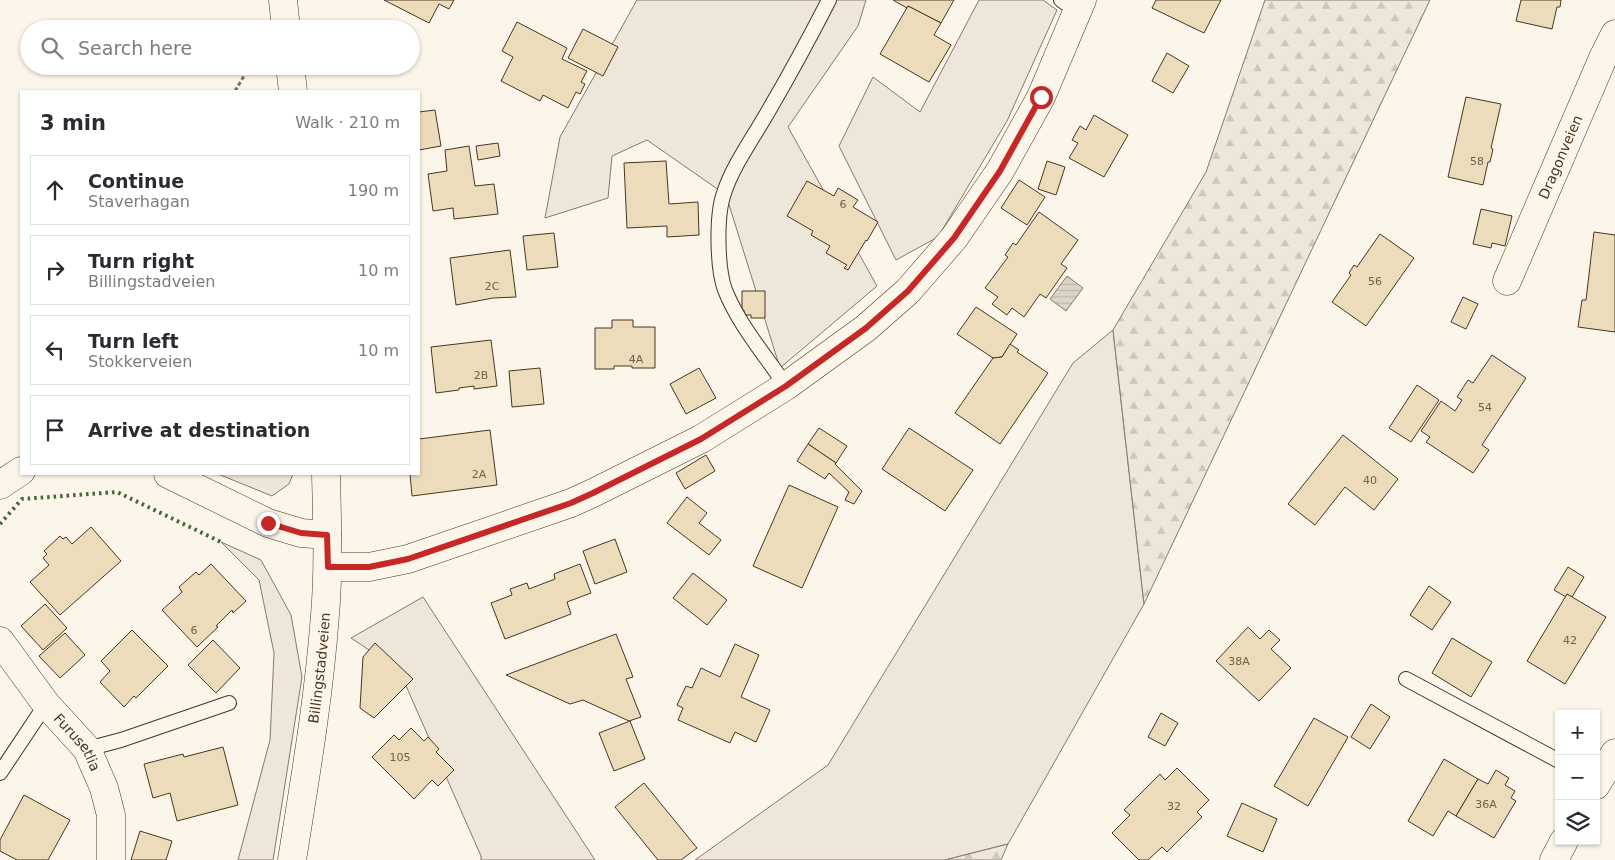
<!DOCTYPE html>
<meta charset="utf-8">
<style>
body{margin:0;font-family:"DejaVu Sans",sans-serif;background:#f2f2f3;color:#2b2b33}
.controls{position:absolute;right:15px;bottom:15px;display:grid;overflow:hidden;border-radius:0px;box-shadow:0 1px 4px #0004}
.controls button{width:45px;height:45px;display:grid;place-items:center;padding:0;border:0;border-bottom:1px solid #e1e1e2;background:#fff;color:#2b2b33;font:25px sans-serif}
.stop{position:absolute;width:15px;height:15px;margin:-11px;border:4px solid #c62828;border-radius:50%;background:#fff}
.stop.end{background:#c62828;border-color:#fff;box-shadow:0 1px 5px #0008}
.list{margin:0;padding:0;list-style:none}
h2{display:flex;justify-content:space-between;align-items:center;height:65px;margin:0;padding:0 20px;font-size:21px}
h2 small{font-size:16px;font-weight:400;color:#7c7c81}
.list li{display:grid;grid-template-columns:32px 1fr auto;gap:15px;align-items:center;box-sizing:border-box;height:70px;margin:0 10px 10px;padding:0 10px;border:1px solid #e1e1e2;border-radius:0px}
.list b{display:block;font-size:19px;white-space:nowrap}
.list p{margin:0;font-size:16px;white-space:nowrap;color:#7c7c81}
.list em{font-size:16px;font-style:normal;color:#7c7c81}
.icon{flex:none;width:28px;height:28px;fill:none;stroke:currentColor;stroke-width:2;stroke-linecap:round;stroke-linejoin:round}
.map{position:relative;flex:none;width:1615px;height:860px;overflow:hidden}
.search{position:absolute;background:#fff;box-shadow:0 1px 4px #0004;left:20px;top:20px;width:400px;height:55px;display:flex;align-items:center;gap:12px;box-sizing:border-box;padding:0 18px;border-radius:28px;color:#7c7c81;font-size:19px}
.panel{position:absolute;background:#fff;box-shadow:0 1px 4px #0004;left:20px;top:90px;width:400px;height:385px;border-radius:0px}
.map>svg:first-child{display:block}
.grass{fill:#ede6d9;stroke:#887966}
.forest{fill:url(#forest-firs);stroke:#887966}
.water{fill:url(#water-rules);stroke:#887966}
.building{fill:#ecdcbc;stroke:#4a3520}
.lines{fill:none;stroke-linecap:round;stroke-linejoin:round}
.lane-casing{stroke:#4a3520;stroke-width:16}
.street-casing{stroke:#4a3520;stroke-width:29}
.secondary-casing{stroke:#4a3520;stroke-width:29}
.path{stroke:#7f6f5c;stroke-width:3;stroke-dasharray:4 2.5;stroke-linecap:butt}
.lane{stroke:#fbf6e9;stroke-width:14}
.street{stroke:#fbf6e9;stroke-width:28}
.secondary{stroke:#fbf6e9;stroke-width:28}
.hedge{stroke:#436837;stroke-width:4;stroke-dasharray:2.5 4;stroke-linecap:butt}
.route{stroke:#c62828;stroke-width:6}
.labels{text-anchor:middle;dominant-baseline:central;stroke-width:4;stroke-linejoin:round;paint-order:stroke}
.number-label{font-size:11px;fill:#725f47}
.street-label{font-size:14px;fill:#4a3520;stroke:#fbf6e9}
</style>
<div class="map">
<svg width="1615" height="860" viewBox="0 0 1615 860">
<defs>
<pattern id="forest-firs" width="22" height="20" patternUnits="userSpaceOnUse" patternTransform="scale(1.25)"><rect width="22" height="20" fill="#ede6d9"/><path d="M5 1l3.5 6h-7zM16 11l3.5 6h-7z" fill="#cdc6ba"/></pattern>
<pattern id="water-rules" width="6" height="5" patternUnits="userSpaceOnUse" patternTransform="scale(1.25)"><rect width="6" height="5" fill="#dcd4c6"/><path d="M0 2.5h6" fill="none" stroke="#beb7aa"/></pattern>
</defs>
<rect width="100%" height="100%" fill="#fbf6e9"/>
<!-- grass -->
<g class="grass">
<polygon points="637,0 866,0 858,26 788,127 877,286 780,368 726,195 647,140 612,156 608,198 545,218 560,137"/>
<polygon points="979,0 1043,0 1057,10 1007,121 938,237 896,260 839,146 873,77 920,112"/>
<polygon points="1113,330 1144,604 1008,844 945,860 695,860 828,765 1073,363"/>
<polygon points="218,474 293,474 289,484 272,496"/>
<polygon points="221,542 261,560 291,615 302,677 273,860 238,860 270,740 274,653 259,580"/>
<polygon points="423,597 595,860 481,860 481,856 399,670 351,638"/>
</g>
<!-- forest -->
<g class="forest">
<polygon points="1265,0 1430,0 1144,604 1113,330 1206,172"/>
<polygon points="1008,844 1001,860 945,860"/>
</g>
<!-- water -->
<polygon class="water" points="1067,276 1083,288 1066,311 1050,299"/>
<!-- building -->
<g class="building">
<polygon points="384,0 454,0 449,9 439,4 429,23"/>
<polygon points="893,0 954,0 941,23 908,6 907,8"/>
<polygon points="1156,0 1221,0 1204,33 1152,8"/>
<polygon points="1521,0 1561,0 1560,7 1557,7 1552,29 1516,21"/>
<polygon points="908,6 941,23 934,35 951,45 929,82 880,54"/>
<polygon points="517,22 567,48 562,59 587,71 581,82 585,84 580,94 576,92 568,108 543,95 540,101 501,81 513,57 502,51"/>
<polygon points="583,29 618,47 603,76 568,58"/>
<polygon points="1167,53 1189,66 1173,93 1152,81"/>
<polygon points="1466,97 1501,104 1491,148 1493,149 1490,162 1488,162 1483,185 1448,177"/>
<polygon points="435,110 441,146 419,150 419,112"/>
<polygon points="1094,115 1128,135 1104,177 1069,158 1078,143 1072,140 1080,126 1086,130"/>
<polygon points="498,143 500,156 478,160 476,146"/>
<polygon points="469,146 475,186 494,184 498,214 454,219 453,208 433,211 428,174 447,171 445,150"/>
<polygon points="666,161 669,204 698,202 699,235 667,237 667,226 627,228 624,163"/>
<polygon points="1047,161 1065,167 1056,195 1038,189"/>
<polygon points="1019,180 1045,197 1027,225 1001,208"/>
<polygon points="807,181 834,196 838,188 858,200 853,207 878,222 867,241 866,240 848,270 844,268 847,265 826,253 830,246 811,235 813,231 787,216"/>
<polygon points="1481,209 1512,216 1505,246 1492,243 1491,248 1473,244"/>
<polygon points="1039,212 1078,240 1061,264 1067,268 1046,298 1040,294 1024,317 1012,308 1007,315 992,304 998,297 985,288 1008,257 1005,255 1013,243 1016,245"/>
<polygon points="1594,232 1615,235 1615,332 1578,327 1582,300 1586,300"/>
<polygon points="554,233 558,267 527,270 523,236"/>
<polygon points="1380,234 1414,258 1366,326 1332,302 1351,275 1349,273 1354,265 1357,267"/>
<polygon points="510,250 516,297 493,298 456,305 450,258"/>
<polygon points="742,291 765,291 765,318 751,318 751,315 744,315 744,310 742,310"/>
<polygon points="1463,297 1478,304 1466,329 1451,322"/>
<polygon points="976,307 1017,334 1002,357 993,358 957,334"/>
<polygon points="612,320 633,320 633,327 655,327 655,368 632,368 632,366 614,366 614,369 595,369 595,328 612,328"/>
<polygon points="491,340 497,386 474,389 474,386 459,388 459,390 436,393 431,347"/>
<polygon points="1010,344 1019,350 1017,352 1048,373 1000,444 955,413 993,358 1002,357"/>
<polygon points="1492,355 1526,378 1482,445 1489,450 1473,473 1426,442 1430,437 1421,431 1441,401 1455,411 1462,400 1457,397 1468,380 1473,383"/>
<polygon points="540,368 544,404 512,407 509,371"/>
<polygon points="699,368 716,398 686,414 670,384"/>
<polygon points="1417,385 1439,400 1411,442 1389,428"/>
<polygon points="819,428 847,446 836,463 808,444"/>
<polygon points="909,428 973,470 945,511 882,469"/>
<polygon points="490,430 497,485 412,496 410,474 419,474 419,439"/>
<polygon points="1343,435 1398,479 1374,510 1345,487 1315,525 1288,504"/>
<polygon points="808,444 836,463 835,464 862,491 854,504 845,500 849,492 829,473 825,479 797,461"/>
<polygon points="706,455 715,471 685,489 676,473"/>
<polygon points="789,485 838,507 802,588 753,566"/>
<polygon points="687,497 707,513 699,523 721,540 709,555 667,523"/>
<polygon points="91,527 121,561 60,615 30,582 49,565 43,558 47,554 44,551 60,536 63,539 66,537 72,544"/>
<polygon points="615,539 627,572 595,584 583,551"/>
<polygon points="211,564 246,601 233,613 232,610 216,626 218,627 197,647 162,610 182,592 179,587 196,572 199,575"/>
<polygon points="580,564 591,593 567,602 571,614 505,639 491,603 512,595 510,589 527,583 529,589 555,579 554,574"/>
<polygon points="1568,567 1584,577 1572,597 1567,594 1566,597 1554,590"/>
<polygon points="693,573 727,600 707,625 673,598"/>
<polygon points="1429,586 1451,602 1432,630 1410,615"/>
<polygon points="1567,594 1606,617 1565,684 1527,661"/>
<polygon points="45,604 67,628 43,650 21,626"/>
<polygon points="1248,627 1260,639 1269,630 1280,640 1271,649 1291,668 1259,701 1216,661"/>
<polygon points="132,630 168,666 136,698 134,696 124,707 100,682 110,671 101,661"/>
<polygon points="65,633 85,655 60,678 39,656"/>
<polygon points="616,634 633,677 626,679 641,717 629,721 583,700 570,704 506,675"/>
<polygon points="1452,638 1492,662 1471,697 1432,673"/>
<polygon points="213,640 240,668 216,693 188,665"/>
<polygon points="375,643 413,679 374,718 360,708 363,657"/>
<polygon points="735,644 759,655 741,697 770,710 756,742 735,732 730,743 678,720 683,708 677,705 686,686 692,688 701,668 720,677"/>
<polygon points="1371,704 1390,717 1370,749 1351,737"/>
<polygon points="1161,713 1178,723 1165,746 1148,737"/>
<polygon points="1314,718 1348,737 1308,806 1274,786"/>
<polygon points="630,721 645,759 614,771 599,733"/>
<polygon points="411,728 424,741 428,737 439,749 436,752 454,770 438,786 432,780 414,799 372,757 394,735 399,740"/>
<polygon points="223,747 238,805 177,821 170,793 153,798 144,764 183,754 184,757"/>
<polygon points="1444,759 1478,779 1456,816 1448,811 1433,836 1408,821"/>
<polygon points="1177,768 1209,800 1197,812 1202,817 1167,852 1162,847 1148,860 1139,860 1112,833 1130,815 1124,810 1160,774 1165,780"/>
<polygon points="1496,770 1509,778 1505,785 1515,791 1511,798 1516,801 1494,838 1456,816 1478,779 1488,784"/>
<polygon points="644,783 697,848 681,860 658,860 615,807"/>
<polygon points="24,795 70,820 48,860 17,860 0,851 0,840"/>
<polygon points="1242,803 1277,819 1263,852 1227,836"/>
<polygon points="140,831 172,841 166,860 131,860"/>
</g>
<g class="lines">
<defs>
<g id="lane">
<polyline points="1061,0 1077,11"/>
<path d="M786,386C765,355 739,325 725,290C717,268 716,215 724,193C733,165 755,135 769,110C790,74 810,37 829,0"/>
<polyline points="1406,679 1559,761"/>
<polyline points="87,749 121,740 229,703"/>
<polyline points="0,773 46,704"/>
</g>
<g id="street">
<path id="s1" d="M1507,281L1603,58L1615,34"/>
<polyline points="168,474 268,523 301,533 327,535"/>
<polyline points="0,485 21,471"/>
<polyline points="328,567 369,567 408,559 571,503 593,493 701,439 786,386 866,328 908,291 954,238 1000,171 1041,97 1082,0"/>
<path id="s2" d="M0,641L46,704L87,749L104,788L111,815V860"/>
<polyline points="1596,785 1615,753"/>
<polyline points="1554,860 1564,841"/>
</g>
<g id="secondary">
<polyline points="283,0 286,29"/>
<polyline points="290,66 293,91"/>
<path id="s3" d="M292,860C305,779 319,697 325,615C329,568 327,521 326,474"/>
</g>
</defs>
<!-- lane casing -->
<use href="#lane" class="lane-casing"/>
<!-- street casing -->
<use href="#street" class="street-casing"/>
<!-- secondary casing -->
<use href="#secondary" class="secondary-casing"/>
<!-- path -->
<polyline class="path" points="235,91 250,66"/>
<!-- lane -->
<use href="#lane" class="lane"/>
<!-- street -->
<use href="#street" class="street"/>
<!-- secondary -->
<use href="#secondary" class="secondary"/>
<!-- hedge -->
<polyline class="hedge" points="0,524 22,499 117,492 221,542"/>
</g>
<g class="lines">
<!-- route -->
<polyline class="route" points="268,523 301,533 327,535 328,567 369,567 408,559 571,503 593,493 701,439 786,386 866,328 908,291 954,238 1000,171 1041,97"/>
</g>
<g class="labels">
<!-- number labels -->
<g class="number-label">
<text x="1477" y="161">58</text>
<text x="843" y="204">6</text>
<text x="1375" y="281">56</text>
<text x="492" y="286">2C</text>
<text x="636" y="359">4A</text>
<text x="481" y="375">2B</text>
<text x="1485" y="407">54</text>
<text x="479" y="474">2A</text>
<text x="1370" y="480">40</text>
<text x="194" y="630">6</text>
<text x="1570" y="640">42</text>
<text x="1239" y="661">38A</text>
<text x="400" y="757">105</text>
<text x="1486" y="804">36A</text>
<text x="1174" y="806">32</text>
</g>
<!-- street labels -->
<g class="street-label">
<text stroke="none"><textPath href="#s1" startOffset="135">Dragonveien</textPath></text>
<text stroke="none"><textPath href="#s3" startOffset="194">Billingstadveien</textPath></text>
<text stroke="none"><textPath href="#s2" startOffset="128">Furusetlia</textPath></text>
</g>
</g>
</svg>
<div class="controls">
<button>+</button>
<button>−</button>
<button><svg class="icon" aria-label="layers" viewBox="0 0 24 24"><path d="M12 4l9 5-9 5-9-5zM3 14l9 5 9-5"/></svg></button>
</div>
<div class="stop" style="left:1041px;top:97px"></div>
<div class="stop end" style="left:268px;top:523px"></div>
<div class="search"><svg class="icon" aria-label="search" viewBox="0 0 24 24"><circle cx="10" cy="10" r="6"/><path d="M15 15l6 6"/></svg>Search here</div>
<section class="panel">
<h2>3 min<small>Walk · 210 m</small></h2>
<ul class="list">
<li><svg class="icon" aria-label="ahead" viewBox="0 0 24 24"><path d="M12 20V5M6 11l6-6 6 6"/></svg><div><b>Continue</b><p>Staverhagan</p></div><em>190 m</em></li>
<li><svg class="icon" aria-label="right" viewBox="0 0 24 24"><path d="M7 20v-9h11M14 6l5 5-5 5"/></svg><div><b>Turn right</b><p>Billingstadveien</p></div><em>10 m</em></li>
<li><svg class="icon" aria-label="left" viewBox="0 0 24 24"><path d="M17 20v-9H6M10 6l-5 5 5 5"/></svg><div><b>Turn left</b><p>Stokkerveien</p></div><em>10 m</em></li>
<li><svg class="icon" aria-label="arrive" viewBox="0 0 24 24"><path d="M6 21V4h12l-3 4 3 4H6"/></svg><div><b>Arrive at destination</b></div></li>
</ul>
</section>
</div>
